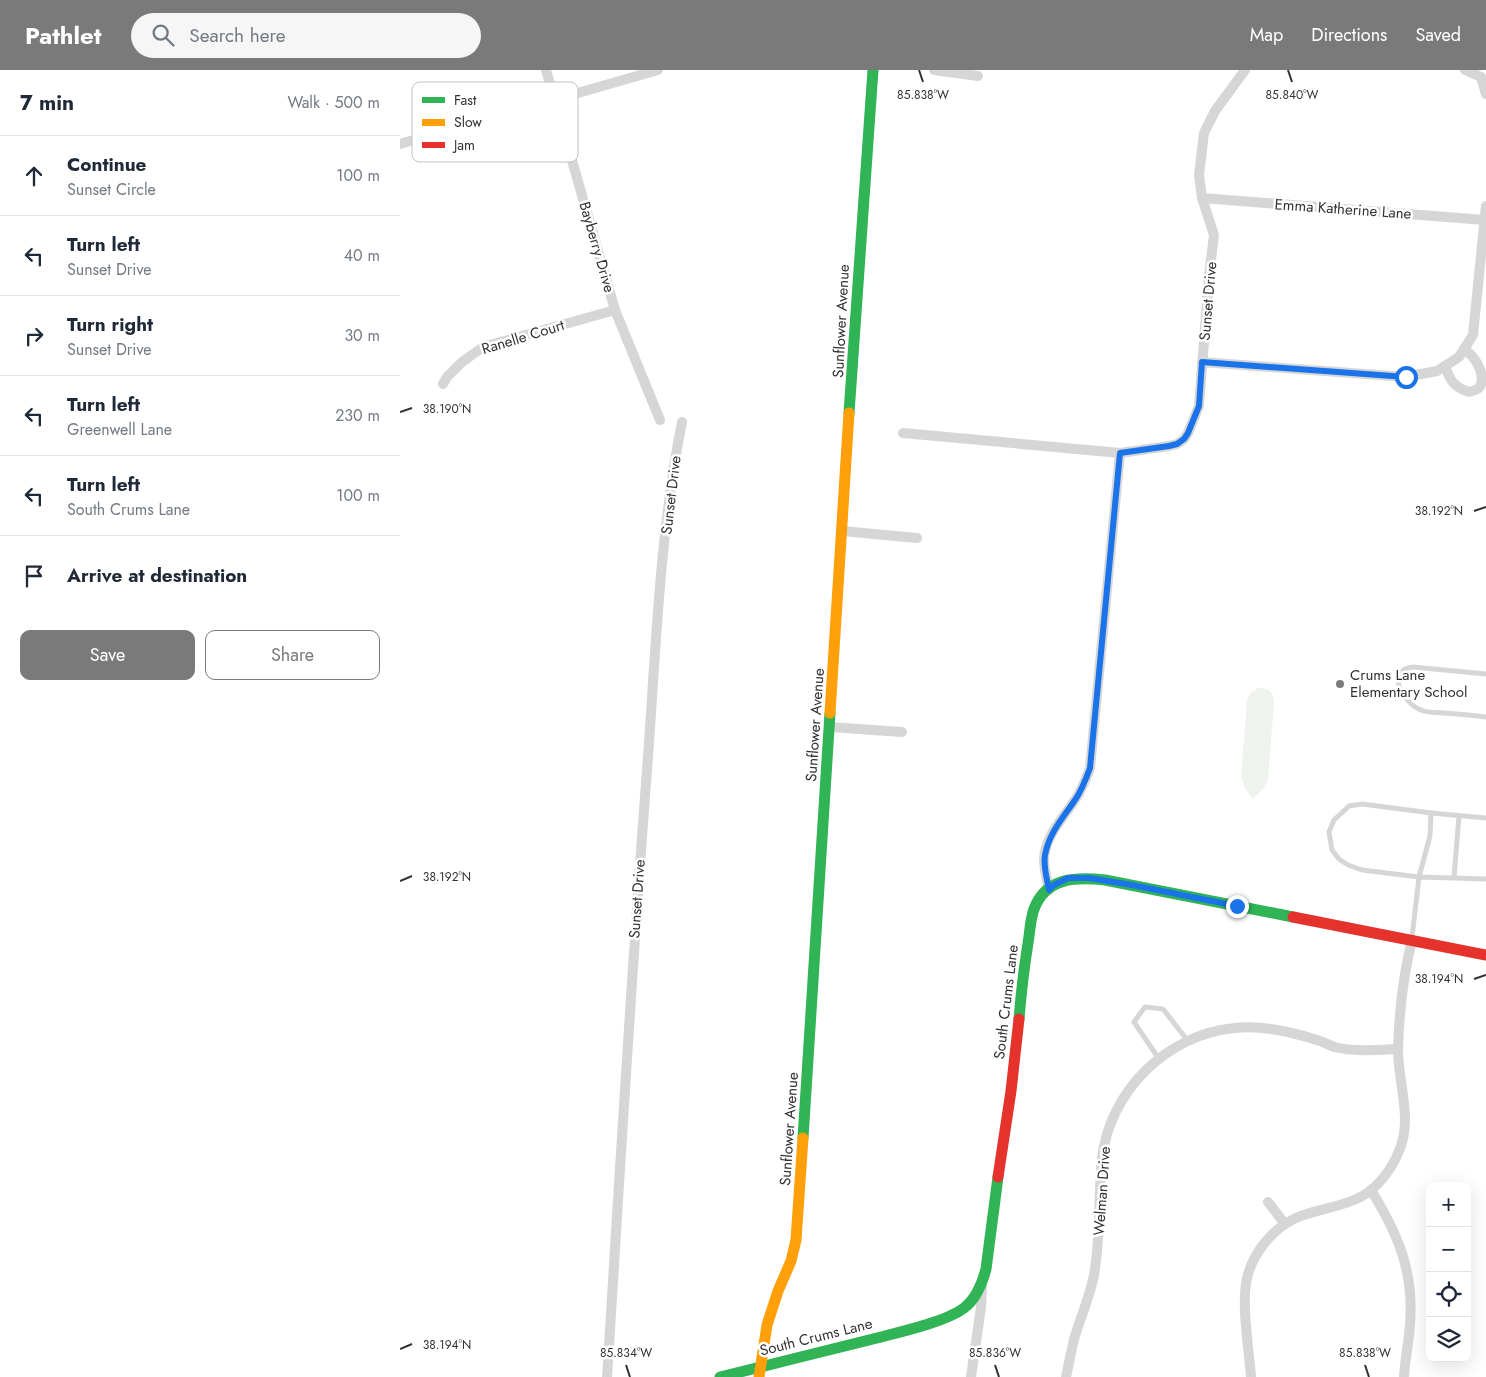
<!DOCTYPE html>
<meta charset="utf-8">
<style>
body{margin:0;font-family:Jost,sans-serif;background:#f6f6f7;color:#1f2937}
.controls{position:absolute;right:15px;bottom:15px;display:grid;overflow:hidden;border-radius:10px;box-shadow:0 5px 20px #0002}
.controls button{width:45px;height:45px;display:grid;place-items:center;padding:0;border:0;border-bottom:1px solid #e0e1e3;background:#fff;color:#1f2937;font:25px sans-serif}
.stop{position:absolute;width:15px;height:15px;margin:-11px;border:4px solid #1a73e8;border-radius:50%;background:#fff}
.stop.end{background:#1a73e8;border-color:#fff;box-shadow:0 1px 5px #0008}
.list{margin:0;padding:0;list-style:none}
h2{display:flex;justify-content:space-between;align-items:center;height:65px;margin:0;padding:0 20px;font-size:21px}
h2 small{font-size:16px;font-weight:400;color:#747a83}
.list li{display:grid;grid-template-columns:32px 1fr auto;gap:15px;align-items:center;box-sizing:border-box;height:80px;padding:0 20px;border-top:1px solid #e0e1e3}
.list b{display:block;font-size:19px;white-space:nowrap}
.list p{margin:0;font-size:16px;white-space:nowrap;color:#747a83}
.list em{font-size:16px;font-style:normal;color:#747a83}
.actions{display:flex;gap:10px;padding:15px 20px}
.actions a{flex:1;padding:11px 0;border:1px solid #7a7a7a;border-radius:10px;text-align:center;font-size:18px;color:#7a7a7a}
.actions .main{background:#7a7a7a;color:#fff}
.icon{flex:none;width:28px;height:28px;fill:none;stroke:currentColor;stroke-width:2;stroke-linecap:round;stroke-linejoin:round}
.map{position:relative;flex:none;width:1086px;height:1307px;overflow:hidden}
header{display:flex;align-items:center;gap:30px;box-sizing:border-box;height:70px;padding:0 25px;background:#7a7a7a;color:#fff}
header strong{font-size:24px}
nav{display:flex;gap:28px;margin-inline-start:auto;font-size:18px}
.search{width:350px;height:45px;background:#f6f6f7;display:flex;align-items:center;gap:12px;box-sizing:border-box;padding:0 18px;border-radius:28px;color:#747a83;font-size:19px}
main{display:flex}
aside{flex:1;background:#fff}
.map>svg:first-child{display:block}
.green{fill:#eff3ed}
.lines{fill:none;stroke-linecap:round;stroke-linejoin:round}
.lane{stroke:#d6d6d6;stroke-width:5}
.street{stroke:#d6d6d6;stroke-width:10}
.fast{stroke:#30b455;stroke-width:11}
.slow{stroke:#ff9f0a;stroke-width:11}
.jam{stroke:#e5322d;stroke-width:11}
.route{stroke:#1a73e8;stroke-width:6}
.ticks{fill:none;stroke:#323232;stroke-width:2}
.poi-dot{fill:#7a7a7a;stroke:#fff;stroke-width:2}
.labels{text-anchor:middle;dominant-baseline:central;stroke-width:5;stroke-linejoin:round;paint-order:stroke}
.street-label{font-size:15px;fill:#323232;stroke:#fff}
.poi-label{font-size:15px;fill:#323232;stroke:#fff;text-anchor:start}
.key{fill:#fff;stroke:#c2c2c2;stroke-width:1}
.key-label{font-size:14px;fill:#323232}
.ticks-label{font-size:12px;text-anchor:middle;fill:#323232;stroke:#fff;stroke-width:5;stroke-linejoin:round;paint-order:stroke}
</style>
<header>
<strong>Pathlet</strong>
<div class="search"><svg class="icon" aria-label="search" viewBox="0 0 24 24"><circle cx="10" cy="10" r="6"/><path d="M15 15l6 6"/></svg>Search here</div>
<nav><a>Map</a><a>Directions</a><a>Saved</a></nav>
</header>
<main>
<aside>
<h2>7 min<small>Walk · 500 m</small></h2>
<ul class="list">
<li><svg class="icon" aria-label="ahead" viewBox="0 0 24 24"><path d="M12 20V5M6 11l6-6 6 6"/></svg><div><b>Continue</b><p>Sunset Circle</p></div><em>100 m</em></li>
<li><svg class="icon" aria-label="left" viewBox="0 0 24 24"><path d="M17 20v-9H6M10 6l-5 5 5 5"/></svg><div><b>Turn left</b><p>Sunset Drive</p></div><em>40 m</em></li>
<li><svg class="icon" aria-label="right" viewBox="0 0 24 24"><path d="M7 20v-9h11M14 6l5 5-5 5"/></svg><div><b>Turn right</b><p>Sunset Drive</p></div><em>30 m</em></li>
<li><svg class="icon" aria-label="left" viewBox="0 0 24 24"><path d="M17 20v-9H6M10 6l-5 5 5 5"/></svg><div><b>Turn left</b><p>Greenwell Lane</p></div><em>230 m</em></li>
<li><svg class="icon" aria-label="left" viewBox="0 0 24 24"><path d="M17 20v-9H6M10 6l-5 5 5 5"/></svg><div><b>Turn left</b><p>South Crums Lane</p></div><em>100 m</em></li>
<li><svg class="icon" aria-label="arrive" viewBox="0 0 24 24"><path d="M6 21V4h12l-3 4 3 4H6"/></svg><div><b>Arrive at destination</b></div></li>
</ul>
<div class="actions"><a class="main">Save</a><a>Share</a></div>
</aside>
<div class="map">
<svg width="1086" height="1307" viewBox="0 0 1086 1307">
<rect width="100%" height="100%" fill="#fff"/>
<!-- green -->
<path class="green" d="M858,618C868,617 874,623 874,633L868,710L864,718L853,729L845,718L841,707L847,630L850,623Z"/>
<g class="lines">
<!-- lane -->
<g class="lane">
<path d="M1086,604L1013,597C1005,598 998,601 998,611C999,623 1012,638 1024,641C1030,643 1037,642 1044,643C1058,644 1072,645 1086,647"/>
<polyline points="1031,743 1086,748"/>
<polyline points="1054,807 1059,746"/>
<polyline points="1012,867 1019,807 1030,766 1031,743 962,734 949,736 934,750 929,762 932,780 939,789 948,795 962,800 1019,807 1086,809"/>
<polyline points="759,989 734,952 745,937 763,939 788,971"/>
</g>
<!-- street -->
<g class="street">
<polyline points="146,0 215,240 260,350"/>
<polyline points="534,0 578,6"/>
<polyline points="1065,0 1081,7"/>
<polyline points="1081,7 1086,24"/>
<polyline points="0,74 258,0"/>
<polyline points="802,128 1085,150"/>
<polyline points="802,292 1006,307 1037,301 1059,287 1073,265 1086,136"/>
<path d="M1045,296C1050,311 1054,317 1069,322C1073,321 1078,319 1080,317C1086,304 1075,286 1064,279"/>
<polyline points="43,314 47,307 62,292 83,277 215,240"/>
<polyline points="503,363 720,383 769,376 777,374 784,369 788,363 799,336 809,206 814,165 802,128 799,105 804,63 815,41 845,0"/>
<polyline points="442,461 517,468"/>
<polyline points="430,657 502,662"/>
<path d="M649,820C647,810 644,799 644,789C645,766 663,748 675,730C682,720 686,709 690,698L720,383"/>
<path d="M971,1120C998,1164 1014,1201 1010,1254C1009,1271 1005,1289 1004,1307"/>
<polyline points="868,1132 885,1154"/>
<path d="M207,1307C220,1100 232,893 248,687C256,575 260,462 282,352"/>
<polyline points="571,1307 581,1237 582,1216"/>
<path d="M666,1307C669,1294 671,1280 675,1266C681,1246 690,1226 694,1205C701,1166 698,1127 702,1088C710,1021 767,964 835,958C864,955 893,962 920,971C925,973 930,975 934,977C955,982 978,980 998,979"/>
<path d="M851,1307C849,1279 841,1235 847,1208C853,1183 872,1159 896,1148C914,1140 935,1138 954,1130C975,1122 991,1101 999,1081C1013,1049 998,1013 998,980C999,943 1003,906 1012,870"/>
</g>
<!-- fast -->
<g class="fast">
<polyline points="449,343 473,0"/>
<path d="M619,949C621,924 624,898 628,873C630,862 630,850 634,839C646,807 676,807 705,810L893,847"/>
<polyline points="403,1068 430,643"/>
<path d="M320,1307C371,1294 422,1282 473,1269C496,1263 546,1252 564,1238C576,1229 582,1214 586,1199L598,1107"/>
</g>
<!-- slow -->
<g class="slow">
<polyline points="430,643 449,343"/>
<polyline points="359,1307 367,1255 378,1221 391,1191 396,1170 403,1068"/>
</g>
<!-- jam -->
<g class="jam">
<polyline points="893,847 1086,885"/>
<polyline points="598,1107 611,1021 619,949"/>
</g>
</g>
<g class="lines">
<!-- route -->
<path class="route" d="M837,836L732,815L689,808H668L654,815L649,820C647,809 643,796 645,785C649,763 663,748 675,730C682,720 686,709 690,698L720,383L769,376L777,374L784,369L788,363L799,336L802,292L1006,307"/>
</g>
<!-- ticks -->
<path class="ticks" d="M519,0L523,12M888,0L892,12M0,342L12,338M1074,441L1086,437M0,811L12,806M1074,909L1086,905M0,1279L12,1274M226,1295L230,1307M595,1295L599,1307M965,1295L969,1307"/>
<!-- markers -->
<circle class="poi-dot" cx="940" cy="614" r="5"/>
<g class="labels">
<!-- street labels -->
<g class="street-label">
<text transform="translate(943 139) rotate(4)">Emma Katherine Lane</text>
<text transform="translate(197 177) rotate(74)">Bayberry Drive</text>
<text transform="translate(808 231) rotate(-85)">Sunset Drive</text>
<text transform="translate(441 251) rotate(-87)">Sunflower Avenue</text>
<text transform="translate(123 267) rotate(-17)">Ranelle Court</text>
<text transform="translate(271 425) rotate(-83)">Sunset Drive</text>
<text transform="translate(415 655) rotate(-86)">Sunflower Avenue</text>
<text transform="translate(237 829) rotate(-86)">Sunset Drive</text>
<text transform="translate(606 932) rotate(-83)">South Crums Lane</text>
<text transform="translate(389 1059) rotate(-86)">Sunflower Avenue</text>
<text transform="translate(702 1121) rotate(-86)">Welman Drive</text>
<text transform="translate(416 1267) rotate(-14)">South Crums Lane</text>
</g>
<!-- poi labels -->
<g class="poi-label">
<text x="950" y="605">Crums Lane<tspan x="950" dy="17">Elementary School</tspan></text>
</g>
</g>
<!-- legend -->
<rect x="12" y="12" width="166" height="80" rx="8" class="key"/>
<rect x="22" y="27" width="23" height="6" fill="#30b455"/>
<rect x="22" y="49" width="23" height="7" fill="#ff9f0a"/>
<rect x="22" y="72" width="23" height="6" fill="#e5322d"/>
<g class="key-label">
<text x="54" y="35">Fast</text>
<text x="54" y="57">Slow</text>
<text x="54" y="80">Jam</text>
</g>
<g class="ticks-label">
<text x="523" y="29">85.838°W</text>
<text x="892" y="29">85.840°W</text>
<text x="47" y="343">38.190°N</text>
<text x="1039" y="445">38.192°N</text>
<text x="47" y="811">38.192°N</text>
<text x="1039" y="913">38.194°N</text>
<text x="47" y="1279">38.194°N</text>
<text x="226" y="1287">85.834°W</text>
<text x="595" y="1287">85.836°W</text>
<text x="965" y="1287">85.838°W</text>
</g>
</svg>
<div class="controls">
<button>+</button>
<button>−</button>
<button><svg class="icon" aria-label="locate" viewBox="0 0 24 24"><circle cx="12" cy="12" r="6"/><path d="M12 2v4M12 18v4M2 12h4M18 12h4"/></svg></button>
<button><svg class="icon" aria-label="layers" viewBox="0 0 24 24"><path d="M12 4l9 5-9 5-9-5zM3 14l9 5 9-5"/></svg></button>
</div>
<div class="stop" style="left:1006px;top:307px"></div>
<div class="stop end" style="left:837px;top:836px"></div>
</div>
</main>
